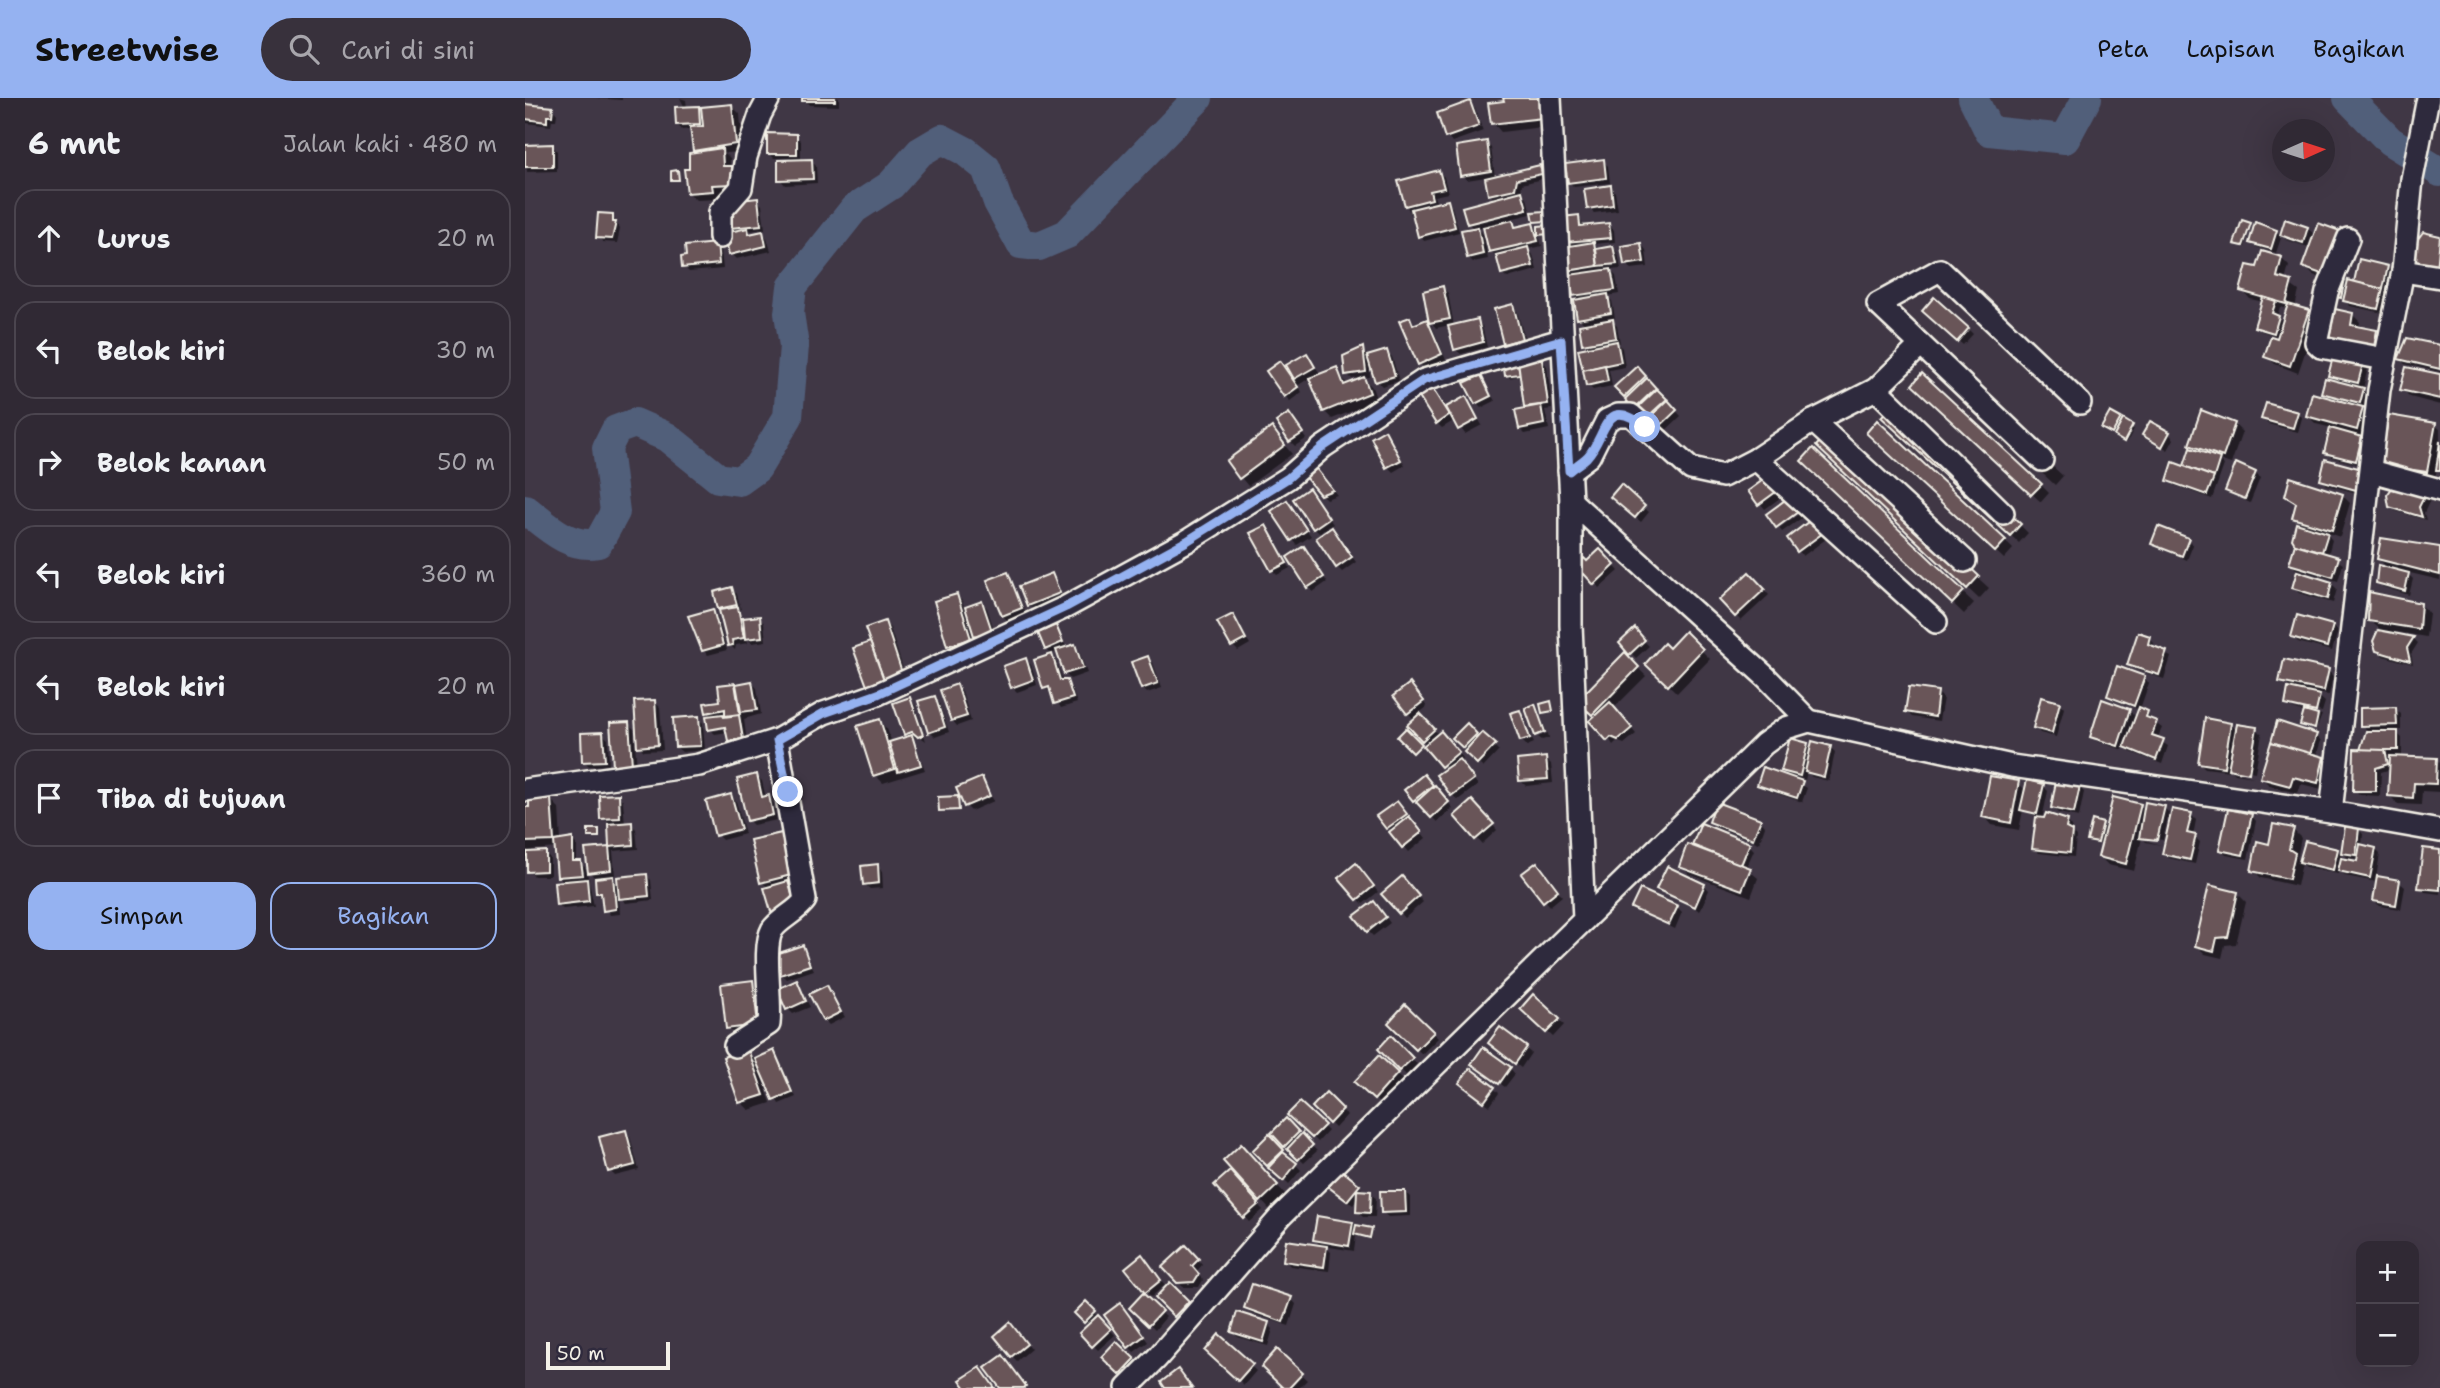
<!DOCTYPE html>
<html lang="id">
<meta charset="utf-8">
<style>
body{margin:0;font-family:"Shantell Sans",sans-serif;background:#38313c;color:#f1f3f6}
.controls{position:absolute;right:21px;bottom:21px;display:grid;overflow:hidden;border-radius:14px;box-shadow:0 7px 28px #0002}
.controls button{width:63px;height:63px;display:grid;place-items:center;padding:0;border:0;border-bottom:2px solid #4b454f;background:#302934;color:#f1f3f6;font:35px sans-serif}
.compass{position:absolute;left:1747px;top:21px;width:63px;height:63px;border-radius:50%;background:#302934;box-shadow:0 7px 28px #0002;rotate:87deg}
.scale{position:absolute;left:21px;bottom:18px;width:124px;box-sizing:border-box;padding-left:7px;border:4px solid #f4f1e8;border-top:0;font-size:19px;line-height:24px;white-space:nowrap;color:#f4f1e8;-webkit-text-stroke:5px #2f2a3d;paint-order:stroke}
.stop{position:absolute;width:21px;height:21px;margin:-16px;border:5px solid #95b2f1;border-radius:50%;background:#fff}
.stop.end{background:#95b2f1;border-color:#fff;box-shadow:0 2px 7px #0008}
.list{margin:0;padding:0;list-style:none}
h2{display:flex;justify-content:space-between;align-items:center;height:91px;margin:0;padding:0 28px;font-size:30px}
h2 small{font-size:23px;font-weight:400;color:#a8a6ac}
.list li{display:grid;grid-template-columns:46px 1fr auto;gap:21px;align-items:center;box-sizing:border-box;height:98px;margin:0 14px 14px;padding:0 14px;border:2px solid #4b454f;border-radius:21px}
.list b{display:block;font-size:26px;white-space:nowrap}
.list em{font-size:23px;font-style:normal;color:#a8a6ac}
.actions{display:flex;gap:14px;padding:21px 28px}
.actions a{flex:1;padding:16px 0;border:2px solid #95b2f1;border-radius:21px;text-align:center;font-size:24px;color:#95b2f1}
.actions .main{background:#95b2f1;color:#111}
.icon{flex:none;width:38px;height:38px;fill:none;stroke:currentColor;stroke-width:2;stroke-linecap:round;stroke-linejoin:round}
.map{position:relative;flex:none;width:1915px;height:1290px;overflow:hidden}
header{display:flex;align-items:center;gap:42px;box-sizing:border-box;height:98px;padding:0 35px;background:#95b2f1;color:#111}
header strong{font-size:33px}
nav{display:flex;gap:38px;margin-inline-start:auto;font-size:24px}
.search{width:490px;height:63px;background:#38313c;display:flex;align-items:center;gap:18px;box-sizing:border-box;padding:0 24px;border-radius:38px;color:#a8a6ac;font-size:26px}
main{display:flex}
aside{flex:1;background:#302934}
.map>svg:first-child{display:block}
.shadow{fill:#0007;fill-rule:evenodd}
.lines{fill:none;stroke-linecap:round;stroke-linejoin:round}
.river{stroke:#515e7a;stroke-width:30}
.building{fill:#695558;stroke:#f4f1e8;stroke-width:2}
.minor-casing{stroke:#f4f1e8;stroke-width:26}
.minor{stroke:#2f2a3d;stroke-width:21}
.route{stroke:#95b2f1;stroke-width:9}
</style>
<header>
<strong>Streetwise</strong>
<div class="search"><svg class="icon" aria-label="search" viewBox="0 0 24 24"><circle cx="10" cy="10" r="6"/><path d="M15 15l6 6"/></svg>Cari di sini</div>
<nav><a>Peta</a><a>Lapisan</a><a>Bagikan</a></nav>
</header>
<main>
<aside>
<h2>6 mnt<small>Jalan kaki · 480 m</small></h2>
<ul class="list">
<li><svg class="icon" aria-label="ahead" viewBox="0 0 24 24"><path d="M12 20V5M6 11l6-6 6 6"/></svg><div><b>Lurus</b></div><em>20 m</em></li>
<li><svg class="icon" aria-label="left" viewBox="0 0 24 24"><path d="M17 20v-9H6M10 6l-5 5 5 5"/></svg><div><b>Belok kiri</b></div><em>30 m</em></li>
<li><svg class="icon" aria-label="right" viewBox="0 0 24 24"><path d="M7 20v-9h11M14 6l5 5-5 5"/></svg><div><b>Belok kanan</b></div><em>50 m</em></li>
<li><svg class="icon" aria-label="left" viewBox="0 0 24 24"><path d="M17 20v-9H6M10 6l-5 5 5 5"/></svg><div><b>Belok kiri</b></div><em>360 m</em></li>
<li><svg class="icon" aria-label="left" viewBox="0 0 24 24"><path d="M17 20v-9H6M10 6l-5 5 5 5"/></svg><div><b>Belok kiri</b></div><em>20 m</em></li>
<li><svg class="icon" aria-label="arrive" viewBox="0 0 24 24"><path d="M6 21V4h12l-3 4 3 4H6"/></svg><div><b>Tiba di tujuan</b></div></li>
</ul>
<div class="actions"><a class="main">Simpan</a><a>Bagikan</a></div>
</aside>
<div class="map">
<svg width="1915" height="1290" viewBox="0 0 1915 1290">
<rect width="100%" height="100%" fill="#403745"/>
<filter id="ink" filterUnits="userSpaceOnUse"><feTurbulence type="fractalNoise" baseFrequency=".0143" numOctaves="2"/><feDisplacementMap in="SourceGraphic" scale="14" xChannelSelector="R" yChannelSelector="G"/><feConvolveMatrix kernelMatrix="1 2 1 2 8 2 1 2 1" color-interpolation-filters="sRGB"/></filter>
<g filter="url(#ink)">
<!-- shadow -->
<g class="shadow">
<polygon points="71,0 97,0 97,2"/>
<polygon points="155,0 161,2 162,10 173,9 178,15 207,8 215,16 218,54 200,55 205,60 205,69 215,78 215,93 195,95 195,101 171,102 163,94 166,72 173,56 169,52 167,31 157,32 152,26 160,10"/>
<polygon points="279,0 314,0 314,8 284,7"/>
<polygon points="980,0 1022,0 1025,28 976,34 968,25 981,5"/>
<polygon points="945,5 950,11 958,33 927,44 922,39"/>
<polygon points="0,7 27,10 32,16 31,22 27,22 26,28 1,25"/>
<polygon points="271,38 276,43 276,63 286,62 291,68 292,85 260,87 255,81 266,60 249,60 244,55"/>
<polygon points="961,45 966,50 970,79 1015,69 1020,74 1021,80 997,86 996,94 1002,100 1006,116 985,121 993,129 1008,127 1015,134 1026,137 1014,138 1017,148 1003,151 1008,157 1012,172 982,180 977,175 973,158 966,154 960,128 952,130 958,136 963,161 948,164 943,159 949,131 943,125 970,102 965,96 961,79 942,82 936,77"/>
<polygon points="0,48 27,48 32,53 32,73 2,74"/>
<polygon points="1078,63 1083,68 1085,85 1049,89 1044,84"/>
<polygon points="914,74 919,79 923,95 909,98 912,106 922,104 927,109 934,134 899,143 882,108 875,84"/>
<polygon points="1085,89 1090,94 1093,112 1069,115 1063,110"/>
<polygon points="232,102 237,107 240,131 223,133 227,137 237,134 242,140 246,153 211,161 206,156 211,134 206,129"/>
<polygon points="87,118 95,131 92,145 78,144 73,139"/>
<polygon points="1054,119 1059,129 1084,127 1089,132 1090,144 1069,146 1075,152 1088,150 1093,155 1096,171 1085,172 1091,178 1094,196 1082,198 1087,203 1090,220 1085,221 1092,228 1095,245 1092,245 1097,250 1100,269 1084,272 1087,288 1068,292 1063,287 1064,250 1059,245 1061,228 1054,220 1055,203 1049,198 1050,178 1044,172 1047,149 1041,143"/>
<polygon points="1725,127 1720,149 1713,147 1711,145"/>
<polygon points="1782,130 1788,135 1783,148 1786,149 1812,180 1830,186 1862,170 1868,175 1858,215 1825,208 1820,201 1811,200 1811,185 1788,177 1780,169 1786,150 1762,142 1757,136"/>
<polygon points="1751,133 1757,137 1751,155 1731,149 1726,144"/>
<polygon points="1899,135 1915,139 1915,177"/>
<polygon points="1116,146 1121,152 1123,169 1106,171 1100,166"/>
<polygon points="191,147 196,152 198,171 164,174 159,169 163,160"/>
<path d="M1756,160L1764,168L1760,183L1774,193L1770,209L1783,214L1791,222L1773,275L1750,266L1741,258L1754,239L1736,233L1731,228L1739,204L1725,201L1717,192L1734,171ZM1755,209L1763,211L1759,225L1752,218Z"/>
<polygon points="918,190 923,195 929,228 952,223 957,228 962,249 936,256 930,251 925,227 911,230 906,224"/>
<polygon points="987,208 992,213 1001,246 984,250 979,245"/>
<polygon points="1827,216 1835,224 1834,230 1852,234 1860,242 1855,262 1814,253"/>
<polygon points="1369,218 1407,253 1398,264 1359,229"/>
<polygon points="1405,218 1443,231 1448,236 1438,247"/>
<polygon points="884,221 890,228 902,223 907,228 921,262 900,271 895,266 876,224"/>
<polygon points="1915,249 1915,274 1880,266 1875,261"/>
<polygon points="837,251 843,260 862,254 867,259 874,283 857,288 852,283 844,260 845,279 827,281 822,276"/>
<polygon points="782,257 794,274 788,281 812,271 823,288 839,281 847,289 852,303 807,321 799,313 786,279 772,288 777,294 765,303 760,298 755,265 766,278"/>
<polygon points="1412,261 1538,378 1530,387 1403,270"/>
<polygon points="1017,263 1022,268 1027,311 1020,312 1024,331 1000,336 995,331 1004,311 1000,308 997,277 984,280 980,265"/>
<polygon points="1838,263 1843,269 1838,291 1843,297 1840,309 1833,307 1845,319 1840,339 1833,337 1841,345 1836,367 1806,359 1801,354 1807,330 1791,326 1783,318 1806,302 1798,294 1812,285 1805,278"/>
<polygon points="1112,270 1156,318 1136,337 1092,289"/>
<polygon points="1915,278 1915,307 1885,299 1877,291"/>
<polygon points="956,279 970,303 956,310 951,305"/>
<polygon points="905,290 922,310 941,300 957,327 940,336 930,322 917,330 912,325"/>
<polygon points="1397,295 1516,387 1524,395 1516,404"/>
<polygon points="1772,315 1777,320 1773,334 1743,326 1738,321"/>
<polygon points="764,317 781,341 770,348 765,343"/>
<polygon points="1595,321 1609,331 1602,344 1580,331"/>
<polygon points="1709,326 1717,334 1706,366 1694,362 1699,367 1687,401 1649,387 1644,382 1660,371 1666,352 1674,355 1666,346"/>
<polygon points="1367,327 1495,427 1503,435 1494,445"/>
<polygon points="1910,327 1915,331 1915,373 1912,370 1910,381 1865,374"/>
<polygon points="747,332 767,356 723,388 703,364"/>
<polygon points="860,334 880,367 868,374 863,369"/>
<polygon points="1644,336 1649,341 1643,352 1619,337"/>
<polygon points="1352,342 1480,443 1488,451 1479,461"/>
<polygon points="1288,353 1449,505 1439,516 1289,374"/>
<polygon points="1304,359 1453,480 1464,490 1454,501"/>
<polygon points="1836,373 1836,396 1802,387 1797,381"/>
<polygon points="1730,375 1735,380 1725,405 1702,393"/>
<polygon points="795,376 812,397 801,401 796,396"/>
<polygon points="1254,382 1263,394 1240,411 1226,394"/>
<polygon points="1870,388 1906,400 1899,415 1901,422 1871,413 1865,408"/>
<polygon points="1096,389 1124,414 1116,424 1092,404"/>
<polygon points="784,392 808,426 794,435 789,430"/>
<polygon points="1762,397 1817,397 1825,405 1815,439 1800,434 1807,442 1803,457 1818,466 1813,483 1771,471 1766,466 1773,428 1780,430 1769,419 1773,407"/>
<polygon points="762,404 786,438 772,447 748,414"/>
<polygon points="1278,413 1281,417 1257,434 1254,430"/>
<polygon points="741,429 765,470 752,477 747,472"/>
<polygon points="1292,429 1301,441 1278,458 1273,453"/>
<polygon points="807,431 831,464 817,474 812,469"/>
<polygon points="1663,442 1668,447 1662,462 1628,446"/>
<polygon points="1915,451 1915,482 1881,474 1888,481 1884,497 1858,489 1853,484 1865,472 1853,461"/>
<polygon points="1075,453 1094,473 1075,490 1053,466 1062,465"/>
<polygon points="783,456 802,484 788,494 783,488"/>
<polygon points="483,476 501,515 483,523 478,518"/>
<polygon points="1224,476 1244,497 1216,523 1196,502"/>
<polygon points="527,477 539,501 509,512 503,507"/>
<polygon points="1807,486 1812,491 1808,505 1774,495 1769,490"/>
<polygon points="207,491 212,496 216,512 213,512 218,522 234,520 239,525 241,543 227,545 222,540 223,545 211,547 210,552 205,547 195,510"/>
<polygon points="432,498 437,503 450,546 429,553 424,548 411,504"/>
<polygon points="457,505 462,510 471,538 456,542 451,537"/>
<polygon points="1895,507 1904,515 1901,539 1872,534 1871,537 1888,540 1893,545 1886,556 1888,566 1858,558 1850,544 1855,531 1845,523"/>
<polygon points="187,513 192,519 202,552 183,557 178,552"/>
<polygon points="707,518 725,546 713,553 708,548"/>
<polygon points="360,525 365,530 381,580 348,592 343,587 330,551 347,545"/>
<polygon points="1807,528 1813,533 1807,553 1773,544 1768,538"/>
<polygon points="530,529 542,550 549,548 554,553 562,575 545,581 540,575 533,553 526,556 521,551"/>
<polygon points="1109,533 1124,548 1111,560 1096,545"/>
<polygon points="1160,536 1185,561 1152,595 1122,566 1144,552"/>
<polygon points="1624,540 1629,545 1628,550 1646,559 1639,581 1609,571 1604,566"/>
<polygon points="1100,557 1121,578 1089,610 1111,636 1099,646 1092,643 1088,647 1071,619 1054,603"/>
<polygon points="526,558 531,563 538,583 546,589 552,605 536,610 527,595 520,590"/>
<polygon points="623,560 628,565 637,590 622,595 617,590"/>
<polygon points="501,562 506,567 512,587 492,594 487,589"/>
<polygon points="1803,573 1808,578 1804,597 1790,595 1800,604 1797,614 1765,606 1765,610 1761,606 1765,589 1756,583"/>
<polygon points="1619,580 1624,585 1615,611 1622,614 1626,622 1637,630 1632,641 1643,648 1637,666 1606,654 1599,647 1598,652 1572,643 1567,638 1604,612 1612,620 1615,612 1589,602 1584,597"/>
<polygon points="227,585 232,590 236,616 219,621 222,645 210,648 203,634 190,636 187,633 209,629 209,626 187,630 187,633 185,631 188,619 182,614 197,604 195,589"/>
<polygon points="431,588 437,593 446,623 432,628 427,622"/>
<polygon points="890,592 902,609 893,616 938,660 934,663 953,687 933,702 927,697 922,672 885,627 890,622 883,615"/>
<polygon points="1413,595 1418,600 1414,623 1387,619 1382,614"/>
<polygon points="409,600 414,605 424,634 410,639 405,634"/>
<polygon points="385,601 390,607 401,643 394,638 388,640 400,672 358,685 350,677 354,623 362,631 367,645 384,640 380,636"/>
<polygon points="129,604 135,609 138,652 119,653 114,648"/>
<polygon points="1534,605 1539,610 1531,639 1515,635 1510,629"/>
<polygon points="1010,608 1021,632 1011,636"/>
<polygon points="1765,610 1797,617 1791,632 1777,627 1780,615"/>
<polygon points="1870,611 1876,616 1876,632 1869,632 1877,640 1877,660 1912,662 1915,665 1915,694 1897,693 1896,707 1873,706 1865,698 1866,671 1856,674 1855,698 1835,697 1830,692 1843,633 1837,627"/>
<polygon points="995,614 1006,638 997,643 996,642"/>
<polygon points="173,620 178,625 180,652 157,654 151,649"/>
<polygon points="103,626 109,631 112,671 95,673 90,667"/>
<polygon points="1705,626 1712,633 1732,631 1737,636 1730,674 1709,670 1709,674 1729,679 1710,676 1704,669 1704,673 1680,670 1675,665"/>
<polygon points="942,627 954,640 957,636 974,653 958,670 930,640"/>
<polygon points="1023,635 1024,640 1017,642 1013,639"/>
<polygon points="77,636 83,641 84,667 64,668 59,663"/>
<polygon points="1791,637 1796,643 1791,658 1807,669 1801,692 1776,686 1773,695 1745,688 1737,680"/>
<polygon points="1007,641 1009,645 1002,648 998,644"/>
<polygon points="1282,647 1287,651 1305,649 1310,654 1304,683 1287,679 1282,674 1280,682 1269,679 1269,682 1282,690 1277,704 1239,691 1234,686 1267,681 1258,672"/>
<polygon points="1021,661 1026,666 1028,685 1001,688 995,682"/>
<polygon points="232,678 237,683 241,700 248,704 252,722 228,727 223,722"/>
<polygon points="456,681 469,703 446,713 441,708"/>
<polygon points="904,684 928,710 912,724 889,702"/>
<polygon points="1493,685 1501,693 1518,688 1523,693 1516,726 1542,723 1547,729 1546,734 1551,739 1549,759 1514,755 1509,750 1513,719 1498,712 1494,732 1467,727 1459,718"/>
<polygon points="1554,689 1559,694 1554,719 1533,715 1528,710"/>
<polygon points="93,697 98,703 100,726 106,726 111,731 113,751 88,753 90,777 85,778 94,787 121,777 126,782 128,802 101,805 94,798 95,816 85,817 73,794 71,779 69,779 61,770 69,808 38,811 32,806 40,785 34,778 32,750 7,752 7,755 20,755 25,760 25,778 9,778 4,773 3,752 0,752 0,711 26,702 34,710 36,743 47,742 52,747 52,765 56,765 64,774 62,753 86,750 85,725 77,720"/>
<polygon points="206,698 211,703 220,736 197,742 192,737"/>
<polygon points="432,700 435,713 416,712"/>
<polygon points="1615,708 1620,713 1639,710 1644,715 1638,742 1619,739 1619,742 1636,747 1621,744 1617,740 1609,773 1583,767 1575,759 1578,747 1564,742 1577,726 1582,731"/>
<polygon points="952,709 972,732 957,746 932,719"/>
<polygon points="877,710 901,740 884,754 854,718"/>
<polygon points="1666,717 1671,722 1668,738 1675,744 1670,766 1644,760 1639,755"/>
<polygon points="1726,717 1731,723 1723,761 1701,757 1696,752"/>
<polygon points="1235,722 1240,728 1234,745 1191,729 1186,724"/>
<polygon points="1833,731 1838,736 1837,748 1850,751 1855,756 1851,780 1874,784 1880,789 1876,811 1855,808 1849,803 1852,784 1820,778 1814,771 1813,776 1781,769 1777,765 1772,788 1736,780 1728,772 1745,748 1768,732 1776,740 1772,760 1776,764 1812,752 1817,757 1816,762 1833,765 1834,761 1823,760 1818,755"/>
<polygon points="227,743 277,784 265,787 276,818 237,784"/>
<polygon points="1169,747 1224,747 1229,752 1221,770 1233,780 1226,799 1164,776 1156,768 1176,753"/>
<polygon points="1915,753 1915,796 1900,794 1895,789"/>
<polygon points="352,768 357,773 358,790 345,791 339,786"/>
<polygon points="1017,772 1037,798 1025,808 999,777"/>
<polygon points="836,773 853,794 838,806 816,780"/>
<polygon points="881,785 898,804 880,820 859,796"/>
<polygon points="1179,787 1184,792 1175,813 1134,791"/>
<polygon points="1712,795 1721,804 1711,846 1700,847 1697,860 1680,856 1672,848"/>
<polygon points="1152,809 1157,814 1150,831 1108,810"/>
<polygon points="854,810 865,825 848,838 843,833"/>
<polygon points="278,849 289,872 262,881 257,876"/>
<polygon points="227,884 235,892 240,935 211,938 203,930"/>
<polygon points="272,884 285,909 268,916 263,911"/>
<polygon points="302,889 320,919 304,927 299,922"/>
<polygon points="1009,898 1039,927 1028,939 997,911"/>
<polygon points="880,909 913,940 897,956 865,925"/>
<polygon points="976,931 1006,955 996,970 970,950"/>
<polygon points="866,940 892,966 881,977 855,951"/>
<polygon points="222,953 231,962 249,954 271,999 254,1006 239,978 237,979 246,1005 224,1012 216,1004"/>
<polygon points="854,960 877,982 855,1006 832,984"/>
<polygon points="985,970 990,976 980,989 954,971"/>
<polygon points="946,972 974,995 965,1008 942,990"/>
<polygon points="801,997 822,1017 810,1030 789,1009"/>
<polygon points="775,1006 803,1033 793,1044 765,1017"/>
<polygon points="761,1023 792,1053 779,1065 748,1035"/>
<polygon points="100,1034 105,1039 114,1072 90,1078 85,1073"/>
<polygon points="744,1039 776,1072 764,1086 730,1053"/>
<polygon points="724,1057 760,1096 744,1111 701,1063"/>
<polygon points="705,1076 738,1112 724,1124 691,1088"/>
<polygon points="833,1088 851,1100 850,1119 838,1119 833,1114 833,1100 828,1107 808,1092"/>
<polygon points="880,1094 885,1099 885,1118 863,1119 857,1114"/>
<polygon points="827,1125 846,1132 847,1141 831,1138 829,1153 799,1148 806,1154 804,1173 765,1168 760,1162 797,1149 790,1142"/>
<polygon points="661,1149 677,1167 671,1174 678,1182 674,1189 658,1189 640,1170"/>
<polygon points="622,1164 640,1187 626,1199 621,1194"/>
<polygon points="645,1187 668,1209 655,1223 632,1200"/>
<polygon points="618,1197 641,1219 630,1232 607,1210"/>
<polygon points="766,1201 771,1206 764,1228 726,1215 721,1210"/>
<polygon points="561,1205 590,1237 573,1252 556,1235 564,1228 552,1215"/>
<polygon points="600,1212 623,1244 609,1254 604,1249"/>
<polygon points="743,1226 748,1231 743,1248 713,1239 707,1234"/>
<polygon points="490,1232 506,1251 492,1263 487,1258"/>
<polygon points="695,1239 731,1273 719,1287 682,1253"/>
<polygon points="591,1246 614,1267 601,1281 579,1259"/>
<polygon points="752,1254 782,1282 774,1290 761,1290"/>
</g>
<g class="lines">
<!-- river -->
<g class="river">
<polyline points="1448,0 1464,33 1540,41 1562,0"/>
<polyline points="1823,0 1865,43 1915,74"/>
<path d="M0,411C22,428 44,451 73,445L90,414L82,350L91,332L110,325L142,339L193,380L214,383L232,370L263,319L269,248L264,215L267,189L329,111L366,87L395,54L417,41L440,53L461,70L473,104L496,146L514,148L542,136L673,0"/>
</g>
</g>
<!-- building -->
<g class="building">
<rect x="277" y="0" width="33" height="3"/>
<polygon points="978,0 1016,0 1018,20 966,26 963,5 979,3"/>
<polygon points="945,3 954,28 920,40 912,15"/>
<polygon points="0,6 28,9 27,18 22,18 22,24 0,21"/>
<polygon points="207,6 211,46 168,53 165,29 178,28 176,9"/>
<polygon points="174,8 175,26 151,27 150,9"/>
<polygon points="242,35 272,36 272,56 242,56"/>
<polygon points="962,43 966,73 935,78 931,48"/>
<polygon points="28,46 28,69 0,69 0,47"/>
<polygon points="197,50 198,68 207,68 208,86 187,87 188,93 162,95 159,71 164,71 164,55"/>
<polygon points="287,61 288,81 253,82 253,62"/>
<polygon points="1079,61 1081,80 1043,85 1040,66"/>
<polygon points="1015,67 1017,76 992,81 990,91 963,97 960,80"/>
<polygon points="153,72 154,82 146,82 146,73"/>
<polygon points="914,72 919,90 905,93 907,101 880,108 873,83"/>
<polygon points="1086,87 1088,107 1062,111 1059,91"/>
<polygon points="997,93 1002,111 942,126 937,109"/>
<polygon points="233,100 236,127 205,130 203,118 208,118 206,103"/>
<polygon points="923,102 930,129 893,139 886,111"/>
<polygon points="1020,113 1021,123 1009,124 1007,114"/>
<polygon points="73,115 88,116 88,124 91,124 87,141 71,140"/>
<polygon points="1054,117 1055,128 1084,125 1086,140 1040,144 1037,119"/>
<polygon points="1760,121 1783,129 1778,145 1755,137"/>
<polygon points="988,122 990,129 1008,125 1013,143 964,154 958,129"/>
<polygon points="1717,122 1726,125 1718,148 1709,146"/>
<polygon points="1730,124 1752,132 1746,151 1724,145"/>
<polygon points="1793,125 1818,134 1802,178 1777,169"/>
<polygon points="1024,127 1025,136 1013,137 1013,128"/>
<polygon points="953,129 958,156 942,160 936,132"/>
<polygon points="223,130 224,136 238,133 241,148 204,157 199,135"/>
<polygon points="1898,134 1915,138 1912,173 1882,168 1887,149"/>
<polygon points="1069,144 1073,168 1042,173 1038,149"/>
<polygon points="192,145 194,166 157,170 156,159 161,158 160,148"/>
<polygon points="1116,145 1119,164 1099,167 1096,148"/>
<polygon points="1088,148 1092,166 1073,168 1071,151"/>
<polygon points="1003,149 1008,168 976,176 971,157"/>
<polygon points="1737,153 1757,159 1752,179 1767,183 1761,206 1715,193 1722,167 1732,169"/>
<polygon points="1834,161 1863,168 1858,191 1829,184"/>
<polygon points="1086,171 1090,192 1048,198 1044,177"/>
<polygon points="1811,178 1820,180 1816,200 1807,198"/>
<polygon points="1823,182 1858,191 1853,211 1818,203"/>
<polygon points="918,188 925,221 904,225 898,193"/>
<polygon points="1083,196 1086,215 1052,221 1049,202"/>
<polygon points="1409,199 1444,230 1432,244 1397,213"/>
<polygon points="1738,199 1751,203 1747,215 1754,218 1749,235 1729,229"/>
<polygon points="988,206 997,241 978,246 969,211"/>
<polygon points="1763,206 1784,212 1765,268 1739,259 1746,238 1752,240"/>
<polygon points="1810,211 1828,215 1826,227 1852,232 1848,255 1803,245"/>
<polygon points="885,219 888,227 902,221 917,256 893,267 874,223"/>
<polygon points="953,221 958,244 929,252 923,228"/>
<polygon points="1088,221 1091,240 1057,246 1054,227"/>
<polygon points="1882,240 1915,247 1915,271 1873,261"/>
<polygon points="1092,243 1096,264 1058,272 1053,251"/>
<polygon points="838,249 841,274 820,277 818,258"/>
<polygon points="862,252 870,278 850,284 842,258"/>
<polygon points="782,255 790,269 769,281 761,267"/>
<polygon points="1809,255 1839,262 1833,285 1803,278"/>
<polygon points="992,261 995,276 980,278 978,263"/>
<polygon points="1017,261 1023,306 999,309 993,263"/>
<polygon points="755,263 773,289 759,299 741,273"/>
<polygon points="1080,267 1083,283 1061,288 1058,272"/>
<polygon points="1112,268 1121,278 1099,299 1089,289"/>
<polygon points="812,269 819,287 839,279 845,295 798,314 784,280"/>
<polygon points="1881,269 1915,276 1915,301 1875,292"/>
<polygon points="1397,275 1517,386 1506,397 1387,287"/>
<polygon points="956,277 966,298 950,306 939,285"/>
<polygon points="1122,280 1131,290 1109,311 1100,301"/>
<polygon points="1800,280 1839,290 1835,305 1796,295"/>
<polygon points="905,287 924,317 911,326 892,296"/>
<polygon points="1132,291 1142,301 1119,322 1110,312"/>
<polygon points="1787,295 1838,309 1832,332 1781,318"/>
<polygon points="941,298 953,321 933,332 921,309"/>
<polygon points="1143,302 1152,312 1130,333 1121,323"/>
<polygon points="1741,305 1773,314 1768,330 1736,321"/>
<polygon points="1016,307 1019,326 994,331 990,312"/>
<polygon points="1367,307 1496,426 1485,438 1356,319"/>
<polygon points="1676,312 1710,325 1698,359 1664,347"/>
<polygon points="1585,314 1596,320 1587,336 1576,330"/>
<polygon points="764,315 778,335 764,344 751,324"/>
<polygon points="1864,317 1911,325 1902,374 1855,367"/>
<polygon points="1598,321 1608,327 1599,344 1589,338"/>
<polygon points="1352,322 1481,442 1470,454 1341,335"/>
<polygon points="1625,323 1645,334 1637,349 1617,337"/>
<polygon points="747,329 760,347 714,381 701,363"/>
<polygon points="1805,330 1837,339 1831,363 1799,355"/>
<polygon points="860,332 876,362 861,370 846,340"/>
<polygon points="1303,335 1454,478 1442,491 1291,348"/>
<polygon points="1915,343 1915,372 1911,372"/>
<polygon points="1288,350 1439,493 1427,506 1276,363"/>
<polygon points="1665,350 1695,360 1689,379 1659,368"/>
<polygon points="1800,361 1837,371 1831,392 1795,382"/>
<polygon points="1648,364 1689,379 1682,397 1642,383"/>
<polygon points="1711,365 1731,374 1720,401 1700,393"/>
<polygon points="790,369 808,392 795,397 779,378"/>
<polygon points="1249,374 1259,388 1233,407 1223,393"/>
<polygon points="1765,379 1818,396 1807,432 1767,420 1771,405 1760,398"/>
<polygon points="1096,386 1120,408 1110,420 1085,399"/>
<polygon points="1870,386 1902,393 1894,409 1897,419 1864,409 1862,397"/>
<polygon points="784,390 804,420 788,431 768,401"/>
<polygon points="1267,397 1277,411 1251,430 1241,416"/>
<polygon points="762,402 782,432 766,443 746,413"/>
<polygon points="1287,421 1298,435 1272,454 1262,440"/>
<polygon points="1771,425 1803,435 1797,454 1770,446 1767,441"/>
<polygon points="741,427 762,465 746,473 725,435"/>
<polygon points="1633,428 1664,440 1657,458 1626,446"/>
<polygon points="807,429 827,459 811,470 791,440"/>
<polygon points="1856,440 1915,449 1915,477 1852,461"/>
<polygon points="1770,446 1814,459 1808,479 1764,466"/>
<polygon points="779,448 799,479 782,490 762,459"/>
<polygon points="1075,451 1090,467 1069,487 1050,466 1058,459 1062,463"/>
<polygon points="1853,467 1884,475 1880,493 1851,485"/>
<polygon points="1772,473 1807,484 1803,501 1767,490"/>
<polygon points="483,474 497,510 477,518 462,482"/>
<polygon points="1224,474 1240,491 1210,519 1194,502"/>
<polygon points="527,475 535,495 502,508 494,488"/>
<polygon points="207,489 212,507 193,511 189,494"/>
<polygon points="1844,494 1896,505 1894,531 1843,523"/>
<polygon points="432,496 446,541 422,548 409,503"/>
<polygon points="457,503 467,533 449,538 440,509"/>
<polygon points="213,509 219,540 207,542 208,547 203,548 194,512"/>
<polygon points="188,511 198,547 177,553 163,518"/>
<polygon points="708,516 721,541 706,549 692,524"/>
<polygon points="1772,517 1808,527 1802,549 1766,539"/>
<polygon points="235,518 237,539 220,541 218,520"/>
<polygon points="360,523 377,575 359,582 340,530"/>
<polygon points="531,527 538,544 520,552 513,535"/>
<polygon points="1110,530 1120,542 1104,557 1094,545"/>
<polygon points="1853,532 1889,539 1882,550 1885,563 1851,553 1848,543"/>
<polygon points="1160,533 1178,551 1143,588 1120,566 1139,545 1144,550"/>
<polygon points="1613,534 1625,538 1623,546 1642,553 1634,577 1602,567"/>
<polygon points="345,544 359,582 342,588 328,550"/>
<polygon points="550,546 558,570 539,576 531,552"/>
<polygon points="1100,554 1114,569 1067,617 1052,603"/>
<polygon points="527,556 535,582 542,582 548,600 529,606 524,589 518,591 509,562"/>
<polygon points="623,558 633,585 616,591 606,564"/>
<polygon points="501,560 508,582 486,590 478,568"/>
<polygon points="1759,561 1804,571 1799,593 1754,584"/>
<polygon points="1592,568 1620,578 1609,608 1582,598"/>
<polygon points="227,583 232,612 216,614 211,586"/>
<polygon points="210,585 215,616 200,618 200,611 181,615 179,605 195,603 193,587"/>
<polygon points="885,585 899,603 882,616 868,598"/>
<polygon points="432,586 442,618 426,623 415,592"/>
<polygon points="1384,589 1413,593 1410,619 1380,614"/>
<polygon points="1763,590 1795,597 1791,614 1760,607"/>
<polygon points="410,598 420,629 403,635 393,603"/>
<polygon points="385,599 398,637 393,639 387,634 379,637 368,605"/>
<polygon points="1516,599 1535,604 1527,635 1508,630"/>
<polygon points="1577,601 1605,611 1593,648 1565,639"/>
<polygon points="130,602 133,647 112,649 109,603"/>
<polygon points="1026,603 1028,613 1017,615 1015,606"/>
<polygon points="1085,604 1107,630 1093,642 1086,639 1082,643 1064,623"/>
<polygon points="1010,606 1020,634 1010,638 1000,610"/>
<polygon points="1614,609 1623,613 1621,619 1632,623 1627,637 1639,641 1631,662 1599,649"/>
<polygon points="1871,609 1872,627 1835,628 1835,610"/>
<polygon points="995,612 1005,640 995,643 985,615"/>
<polygon points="1779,613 1793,617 1790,631 1775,627"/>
<polygon points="895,615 910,631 897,643 882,627"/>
<polygon points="198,616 199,619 214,617 218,641 203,643 200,629 183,632 181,618"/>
<polygon points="174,618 176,648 150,649 148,620"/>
<polygon points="1680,620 1706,625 1699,669 1673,665"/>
<polygon points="355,621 370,671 348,678 332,628"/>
<polygon points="1752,623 1792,636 1785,656 1746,644"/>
<polygon points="104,624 107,667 88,668 85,625"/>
<polygon points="942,625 952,636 938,650 927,640"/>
<polygon points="1712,626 1732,629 1724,675 1703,671"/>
<polygon points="881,630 897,646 888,655 872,639"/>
<polygon points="916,633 934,654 916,669 898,648"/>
<polygon points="1841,633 1873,633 1873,652 1835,652"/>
<polygon points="78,634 80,663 57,664 56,635"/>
<polygon points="957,634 971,646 952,666 939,654"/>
<polygon points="387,637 396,667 373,674 364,644"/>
<polygon points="1265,640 1283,645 1275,678 1256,673"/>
<polygon points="1287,643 1306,648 1299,679 1280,674"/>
<polygon points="1746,644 1799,659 1793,685 1768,679 1765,688 1735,680"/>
<polygon points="1829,651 1860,652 1863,666 1851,670 1851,693 1828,693"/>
<polygon points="1865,658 1912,660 1911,686 1889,685 1888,700 1863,698"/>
<polygon points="1021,659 1023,681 994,683 992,662"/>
<polygon points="934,661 949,681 926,698 911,677"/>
<polygon points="1238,669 1278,683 1272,700 1232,687"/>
<polygon points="232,676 237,699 244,697 248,717 222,723 212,681"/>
<polygon points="899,676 908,687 888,703 879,692"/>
<polygon points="1465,678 1494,683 1486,725 1457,719"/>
<polygon points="457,679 465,698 439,709 431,690"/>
<polygon points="1502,682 1519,686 1512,716 1495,712"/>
<polygon points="1531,683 1555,688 1549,715 1526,710"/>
<polygon points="910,687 924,704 906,720 891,704"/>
<polygon points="94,696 95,720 75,721 74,697"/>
<polygon points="206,696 216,731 190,738 181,703"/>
<polygon points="433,698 434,712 414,713 413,699"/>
<polygon points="1588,699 1616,706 1601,766 1573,759"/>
<polygon points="26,700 29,743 0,744 0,709 4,709 4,702"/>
<polygon points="947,702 969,726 950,742 929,718"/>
<polygon points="872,703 882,716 861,731 851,718"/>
<polygon points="1191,704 1236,721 1228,741 1184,724"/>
<polygon points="1620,704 1640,708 1632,742 1614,740"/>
<polygon points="1647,711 1667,715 1662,735 1671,737 1665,762 1637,756"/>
<polygon points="1703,711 1727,716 1718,757 1694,752"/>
<polygon points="1521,715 1543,722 1541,730 1547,733 1545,755 1507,751 1511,719 1519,720"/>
<polygon points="884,718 897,734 877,750 864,734"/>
<polygon points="1567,722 1578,725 1573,745 1562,743"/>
<polygon points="107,724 108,747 84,749 83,726"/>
<polygon points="1176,725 1225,745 1216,767 1167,747"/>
<polygon points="1748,726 1769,730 1764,751 1770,755 1764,781 1726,773 1732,743 1744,746"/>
<polygon points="1820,728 1834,730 1831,757 1816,755"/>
<rect x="63" y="731" width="11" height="8"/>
<polygon points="261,734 270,776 235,785 225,742"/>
<polygon points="48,740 48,763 56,763 58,777 32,779 29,743"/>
<polygon points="1780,743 1813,751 1808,772 1774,764"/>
<polygon points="1162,746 1226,770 1217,792 1154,769"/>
<polygon points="1835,746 1851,750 1845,780 1813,773 1816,760 1832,763"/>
<polygon points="84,749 86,772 63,775 60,751"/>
<polygon points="1898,750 1915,752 1915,792 1893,790"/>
<polygon points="21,753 21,773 2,774 2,754"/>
<polygon points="1012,764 1033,792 1018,804 996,776"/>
<polygon points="831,765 849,788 832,802 813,780"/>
<polygon points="353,766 354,785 338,787 336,768"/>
<polygon points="1142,768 1180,786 1170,809 1131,791"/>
<polygon points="122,776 124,798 94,801 92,779"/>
<polygon points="88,778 91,811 78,813 76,795 71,795 70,780"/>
<polygon points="877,778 894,798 874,816 856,796"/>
<polygon points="1852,778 1875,782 1871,807 1848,803"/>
<polygon points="62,781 64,803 31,807 29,784"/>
<polygon points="263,783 272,813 248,820 239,790"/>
<polygon points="1684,787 1713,794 1703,839 1692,840 1689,853 1670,848"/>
<polygon points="1115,791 1153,808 1144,827 1106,810"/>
<polygon points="849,803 861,819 842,834 829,818"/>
<polygon points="278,847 285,867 255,877 248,857"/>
<polygon points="228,882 233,927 201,931 196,886"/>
<polygon points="272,882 281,903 261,912 252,891"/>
<polygon points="302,887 316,914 298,923 284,896"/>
<polygon points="1008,896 1035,921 1021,935 995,911"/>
<polygon points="880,906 909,934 891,952 863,925"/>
<polygon points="975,929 1002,949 990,966 963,945"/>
<polygon points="866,937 888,960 874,973 853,951"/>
<polygon points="958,949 986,969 974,986 946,966"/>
<polygon points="223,951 239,997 214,1005 198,959"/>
<polygon points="249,952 267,994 248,1002 230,961"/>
<polygon points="854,957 873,975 849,1002 829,984"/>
<polygon points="945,970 970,989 959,1004 934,985"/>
<polygon points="801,994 818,1011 804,1026 787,1009"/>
<polygon points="775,1004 800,1027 787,1040 762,1017"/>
<polygon points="761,1020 774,1034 759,1049 746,1035"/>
<polygon points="101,1032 110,1067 83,1074 74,1039"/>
<polygon points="777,1035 788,1047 773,1062 762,1051"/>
<polygon points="744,1036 759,1052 742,1068 727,1053"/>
<polygon points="716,1046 753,1087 735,1104 698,1063"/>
<polygon points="758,1054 772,1065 758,1083 743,1070"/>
<polygon points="814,1070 835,1087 822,1103 801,1087"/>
<polygon points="705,1073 734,1106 718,1120 689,1087"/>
<polygon points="832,1092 846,1093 845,1115 831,1114"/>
<polygon points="855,1093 880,1093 881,1114 856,1115"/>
<polygon points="792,1118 828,1124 824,1148 788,1142"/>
<polygon points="831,1127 847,1130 845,1140 829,1136"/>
<polygon points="761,1142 802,1148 799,1169 758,1163"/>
<polygon points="661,1147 674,1161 667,1168 674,1176 669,1184 652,1185 637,1169"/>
<polygon points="617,1156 636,1182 620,1195 600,1170"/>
<polygon points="645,1184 664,1203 649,1219 630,1200"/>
<polygon points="727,1186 767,1199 758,1224 719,1210"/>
<polygon points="618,1195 637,1213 623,1228 604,1210"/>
<polygon points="561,1203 571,1213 559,1225 549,1215"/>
<polygon points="595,1205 619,1238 603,1250 579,1217"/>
<polygon points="712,1214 744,1224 738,1244 706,1234"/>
<polygon points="573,1217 586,1231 567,1249 554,1235"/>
<polygon points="485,1224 502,1246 486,1259 469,1238"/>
<polygon points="694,1236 728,1266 713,1283 680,1253"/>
<polygon points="591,1243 610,1261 595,1277 576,1259"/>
<polygon points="752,1251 778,1275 764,1290 758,1290 736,1269"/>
<polygon points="478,1257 501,1288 499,1290 475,1290 460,1270"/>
<polygon points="455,1269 470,1290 441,1290 435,1282"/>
<polygon points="653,1271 667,1290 640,1290 636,1284"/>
</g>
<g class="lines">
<defs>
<g id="minor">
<polyline points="195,139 195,114 216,90 221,59 235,17 244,0"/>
<polyline points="1823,141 1802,194 1791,244 1796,249 1860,261"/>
<polyline points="1878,173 1915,179"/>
<polyline points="1351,291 1396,247"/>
<polyline points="1288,323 1440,463"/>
<polyline points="1231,361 1411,524"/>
<polyline points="1517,362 1353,206 1415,172 1555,305"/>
<polyline points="1044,373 1064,358 1082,322 1093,317 1106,317 1166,371 1198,378 1231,361 1288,323 1351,291 1478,415"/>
<polyline points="1846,373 1915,392"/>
<polyline points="1046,403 1241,579 1284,623"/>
<polyline points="0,692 174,667 252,642"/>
<polyline points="1806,714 1854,292 1878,173 1887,81 1903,0"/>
<polyline points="1059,822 1239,646 1261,630 1284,623 1487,668 1806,714 1915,733"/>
<path d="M210,948L244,926C247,901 237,850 247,832C254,821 272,814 280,802L252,642L299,615L353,596L541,509L662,443L763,380L798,349L899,282L1036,242"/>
<polyline points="602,1290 632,1260 757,1117 1059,822 1046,527 1046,403 1025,0"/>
</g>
</defs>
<!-- minor casing -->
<use href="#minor" class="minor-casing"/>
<!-- minor -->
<use href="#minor" class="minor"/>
</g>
</g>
<g class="lines" filter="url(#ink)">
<!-- route -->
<path class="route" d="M263,694L252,642L299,615L353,596L541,509L662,443L763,380L798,349L899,282L1036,242L1044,373C1050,368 1057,364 1062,359C1082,338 1079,295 1120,329"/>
</g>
</svg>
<div class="controls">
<button>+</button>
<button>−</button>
</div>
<svg class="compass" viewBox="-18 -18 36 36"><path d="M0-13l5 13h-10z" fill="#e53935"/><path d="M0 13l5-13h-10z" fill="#a8a6ac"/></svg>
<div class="scale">50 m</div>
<div class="stop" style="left:1120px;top:329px"></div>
<div class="stop end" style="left:263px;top:694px"></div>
</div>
</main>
